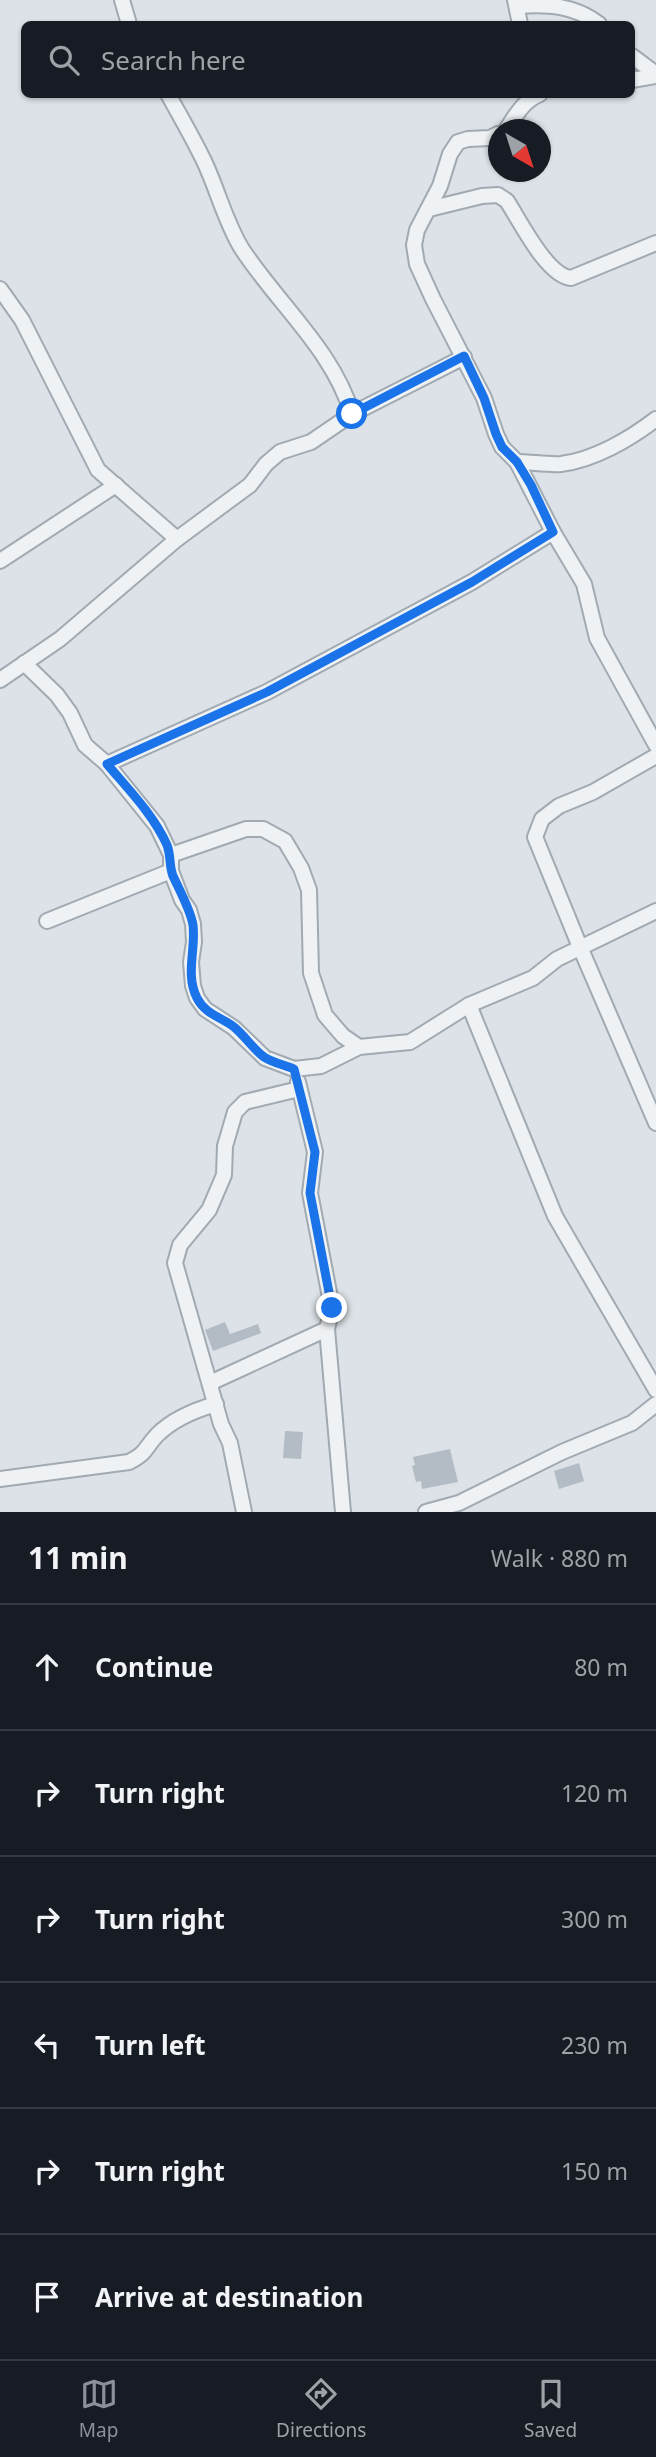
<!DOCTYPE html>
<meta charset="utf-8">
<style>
body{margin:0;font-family:"Noto Sans",sans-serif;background:#20242c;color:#f1f3f6}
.compass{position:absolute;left:488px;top:119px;width:63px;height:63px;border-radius:50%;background:#171b24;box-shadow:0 2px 5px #0004;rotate:141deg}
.stop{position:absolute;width:21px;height:21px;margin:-16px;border:5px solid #1a73e8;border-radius:50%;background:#fff}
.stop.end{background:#1a73e8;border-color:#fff;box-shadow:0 2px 7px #0008}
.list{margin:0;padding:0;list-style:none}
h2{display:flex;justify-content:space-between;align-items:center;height:91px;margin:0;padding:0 28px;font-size:30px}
h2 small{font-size:23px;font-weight:400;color:#9ea1a6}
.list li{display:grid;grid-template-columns:46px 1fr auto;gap:21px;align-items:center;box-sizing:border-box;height:126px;padding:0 28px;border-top:2px solid #363941}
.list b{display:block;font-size:26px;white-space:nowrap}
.list em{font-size:23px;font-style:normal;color:#9ea1a6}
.icon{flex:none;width:38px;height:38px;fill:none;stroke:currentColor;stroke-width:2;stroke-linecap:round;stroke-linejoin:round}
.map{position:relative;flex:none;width:656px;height:1512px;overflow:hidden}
.search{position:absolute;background:#171b24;box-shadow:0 2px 5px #0004;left:21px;right:21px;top:21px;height:77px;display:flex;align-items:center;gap:18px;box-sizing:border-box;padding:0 24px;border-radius:10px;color:#9ea1a6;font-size:26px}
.sheet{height:847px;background:#171b24}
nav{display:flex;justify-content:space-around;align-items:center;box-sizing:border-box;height:98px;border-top:2px solid #363941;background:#171b24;font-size:19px;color:#9ea1a6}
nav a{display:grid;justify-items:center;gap:4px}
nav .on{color:#8c9099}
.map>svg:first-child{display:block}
.building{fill:#b3bcc4}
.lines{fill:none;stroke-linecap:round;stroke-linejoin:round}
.minor-casing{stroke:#a1aab1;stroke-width:18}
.minor{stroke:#eff2f5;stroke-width:14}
.route{stroke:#1a73e8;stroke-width:9}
</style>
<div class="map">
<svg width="656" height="1512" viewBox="0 0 656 1512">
<rect width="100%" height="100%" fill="#dce2e7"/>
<!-- building -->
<g class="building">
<polygon points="225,1322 230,1334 258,1324 261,1333 213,1351 205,1330"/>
<polygon points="285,1431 303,1432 301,1459 283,1458"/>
<polygon points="450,1449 458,1482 422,1489 421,1481 416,1482 412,1466 415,1465 413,1457"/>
<polygon points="579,1463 584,1481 559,1489 554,1471"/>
</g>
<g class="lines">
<defs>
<g id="minor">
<polyline points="122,0 129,24"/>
<polyline points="515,0 520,24"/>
<path d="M518,6C548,4 574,5 599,24"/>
<polyline points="632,56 656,74"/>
<polyline points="632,80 656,76"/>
<path d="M168,94C180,116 193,138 204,161C217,188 226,224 242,249C278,304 333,350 352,414"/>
<path d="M506,130C516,115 523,101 540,94"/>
<polyline points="498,134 490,138 468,139 458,142 450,154 440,186 417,230 414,245 417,264 433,299 484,398 496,434 502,447 517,462 553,532 584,584 597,638 656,745"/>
<path d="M429,209L482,196L498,195L507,201C520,221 547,276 571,278L656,243"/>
<polyline points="0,289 22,320 98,470 177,539"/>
<path d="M517,462C531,462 547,465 561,464C594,460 630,439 656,419"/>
<polyline points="0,561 116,485"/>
<polyline points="24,663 57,695 70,713 85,745 107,764 157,826 171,855 171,871 182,900 189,910 193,924 194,942 191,962 193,986 197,998 205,1009 234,1028 265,1058 294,1069 321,1066 359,1047 410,1042 469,1005 533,978 557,959 656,911"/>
<polyline points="0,680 60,639 177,539 250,485 266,464 280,452 311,442 352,414 464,357"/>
<polyline points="656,756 593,792 559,806 542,819 535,837 580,947 656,1123"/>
<polyline points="107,764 267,692 472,582 553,532"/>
<polyline points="171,855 246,829 263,829 285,841 301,868 309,890 311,973 325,1015 343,1036 359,1047"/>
<polyline points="47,921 171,871"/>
<polyline points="469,1005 555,1216 656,1390"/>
<polyline points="298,1082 315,1152 310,1193 332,1308 327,1329 343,1512"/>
<polyline points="210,1383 327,1329"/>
<path d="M0,1479L129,1462C148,1452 144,1449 157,1435C173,1419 195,1410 216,1404"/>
<polyline points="244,1512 230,1443 221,1424 175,1263 180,1245 209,1210 224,1175 225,1146 235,1112 245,1102 299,1089"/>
<polyline points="426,1512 459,1503 562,1452 632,1423 656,1404"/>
</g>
</defs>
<!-- minor casing -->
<use href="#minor" class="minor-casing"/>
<!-- minor -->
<use href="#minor" class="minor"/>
</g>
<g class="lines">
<!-- route -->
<path class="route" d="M332,1308L310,1193L315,1152L294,1069C285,1065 273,1063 264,1057C253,1049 245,1036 234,1027C221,1017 205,1014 197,998C185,975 196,949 193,925C191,911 179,889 173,876C169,866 171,855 167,845C153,814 128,789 107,764L267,692L472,582L553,532L531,485L517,462L502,447L496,434L484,398L464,356L352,414"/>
</g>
</svg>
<svg class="compass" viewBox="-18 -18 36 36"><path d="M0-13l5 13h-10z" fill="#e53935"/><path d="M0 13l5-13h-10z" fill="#9ea1a6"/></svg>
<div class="stop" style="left:352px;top:414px"></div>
<div class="stop end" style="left:332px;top:1308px"></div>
<div class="search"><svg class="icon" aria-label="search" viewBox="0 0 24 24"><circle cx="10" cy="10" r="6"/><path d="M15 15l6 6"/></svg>Search here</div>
</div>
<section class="sheet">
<h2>11 min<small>Walk · 880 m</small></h2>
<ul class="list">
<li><svg class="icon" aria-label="ahead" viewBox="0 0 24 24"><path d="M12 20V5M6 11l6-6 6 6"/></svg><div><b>Continue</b></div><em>80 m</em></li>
<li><svg class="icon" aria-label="right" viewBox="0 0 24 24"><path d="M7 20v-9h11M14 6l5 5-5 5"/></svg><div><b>Turn right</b></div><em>120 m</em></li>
<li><svg class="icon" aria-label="right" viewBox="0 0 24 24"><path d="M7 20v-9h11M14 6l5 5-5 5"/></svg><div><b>Turn right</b></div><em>300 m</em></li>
<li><svg class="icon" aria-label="left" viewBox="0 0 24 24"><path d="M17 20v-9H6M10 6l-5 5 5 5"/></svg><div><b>Turn left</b></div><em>230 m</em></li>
<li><svg class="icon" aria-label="right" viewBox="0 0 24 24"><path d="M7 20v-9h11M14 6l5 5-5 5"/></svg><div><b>Turn right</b></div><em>150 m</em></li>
<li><svg class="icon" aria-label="arrive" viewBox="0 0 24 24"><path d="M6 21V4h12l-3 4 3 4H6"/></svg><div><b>Arrive at destination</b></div></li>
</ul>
</section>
<nav>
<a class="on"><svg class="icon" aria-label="map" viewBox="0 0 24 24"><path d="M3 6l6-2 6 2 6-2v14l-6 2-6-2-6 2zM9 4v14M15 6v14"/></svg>Map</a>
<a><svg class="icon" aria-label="directions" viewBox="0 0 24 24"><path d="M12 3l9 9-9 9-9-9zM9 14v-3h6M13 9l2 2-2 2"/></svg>Directions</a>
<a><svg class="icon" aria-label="saved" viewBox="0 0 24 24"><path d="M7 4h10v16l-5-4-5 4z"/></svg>Saved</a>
</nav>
